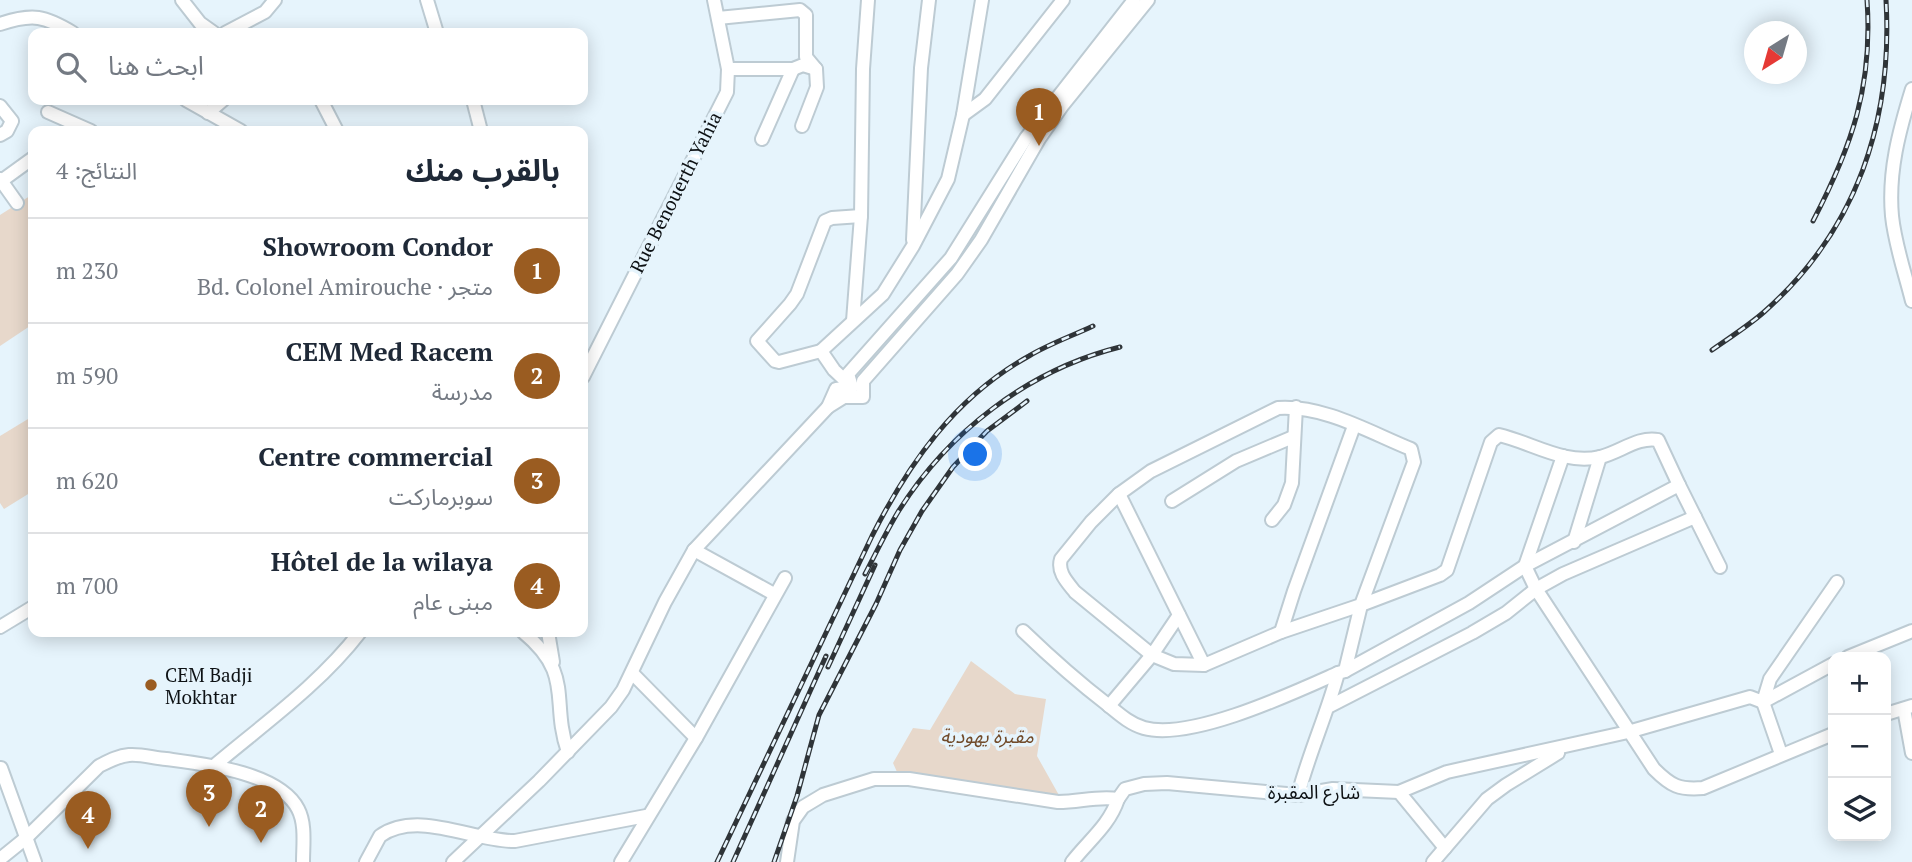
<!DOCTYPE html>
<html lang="ar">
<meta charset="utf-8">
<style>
body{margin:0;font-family:"PT Serif","Noto Sans Arabic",serif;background:#f6f6f7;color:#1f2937;direction:rtl}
.controls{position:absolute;right:21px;bottom:21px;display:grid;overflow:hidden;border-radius:14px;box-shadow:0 4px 18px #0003}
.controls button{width:63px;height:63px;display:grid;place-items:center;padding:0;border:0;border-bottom:2px solid #e0e1e3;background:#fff;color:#1f2937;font:35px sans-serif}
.compass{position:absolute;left:1744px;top:21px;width:63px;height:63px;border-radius:50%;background:#fff;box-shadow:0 4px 18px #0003;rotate:217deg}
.you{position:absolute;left:976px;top:455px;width:24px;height:24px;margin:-18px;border:5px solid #fff;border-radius:50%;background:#1a73e8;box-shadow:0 0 0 10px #1a73e833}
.badge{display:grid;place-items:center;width:46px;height:46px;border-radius:50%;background:#9a5c21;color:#fff;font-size:23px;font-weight:700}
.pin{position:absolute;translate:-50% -58px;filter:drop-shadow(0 2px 4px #0008)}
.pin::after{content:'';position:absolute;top:37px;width:24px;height:21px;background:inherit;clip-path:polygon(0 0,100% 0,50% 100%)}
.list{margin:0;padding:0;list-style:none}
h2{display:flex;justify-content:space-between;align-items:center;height:91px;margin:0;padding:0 28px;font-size:30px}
h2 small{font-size:23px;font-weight:400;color:#747a83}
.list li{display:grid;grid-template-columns:46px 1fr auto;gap:21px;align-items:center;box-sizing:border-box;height:105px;padding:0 28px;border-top:2px solid #e0e1e3}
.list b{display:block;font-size:26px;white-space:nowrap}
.list p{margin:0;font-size:23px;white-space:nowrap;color:#747a83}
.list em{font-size:23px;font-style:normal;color:#747a83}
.icon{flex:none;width:38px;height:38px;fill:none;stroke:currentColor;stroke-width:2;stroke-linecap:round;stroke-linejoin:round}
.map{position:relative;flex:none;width:1912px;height:862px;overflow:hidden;direction:ltr}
.search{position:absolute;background:#fff;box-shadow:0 4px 18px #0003;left:28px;top:28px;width:560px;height:77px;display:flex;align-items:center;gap:18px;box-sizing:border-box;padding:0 24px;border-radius:14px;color:#747a83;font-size:26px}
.panel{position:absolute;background:#fff;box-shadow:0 4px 18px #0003;left:28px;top:126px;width:560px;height:511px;border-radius:14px;direction:rtl}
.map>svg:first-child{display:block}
.green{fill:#e7d8cb}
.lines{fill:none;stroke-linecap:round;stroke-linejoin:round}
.minor-casing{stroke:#bdcbd3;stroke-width:16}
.minor{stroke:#fff;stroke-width:12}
.rail-casing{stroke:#2f3438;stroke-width:5}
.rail{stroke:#e6f4fc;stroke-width:2.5;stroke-dasharray:8;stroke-linecap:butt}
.poi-dot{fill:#9a5c21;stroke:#e6f4fc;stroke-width:2.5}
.labels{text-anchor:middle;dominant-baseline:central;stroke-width:7;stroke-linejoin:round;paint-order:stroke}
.street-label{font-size:19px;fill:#0d1114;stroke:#e6f4fc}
.poi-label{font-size:19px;fill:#0d1114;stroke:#e6f4fc;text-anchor:start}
.park-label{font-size:19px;font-style:italic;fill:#714b2a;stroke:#e6f4fc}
</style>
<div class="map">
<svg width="1912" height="862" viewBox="0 0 1912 862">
<rect width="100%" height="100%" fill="#e6f4fc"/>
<!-- green -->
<g class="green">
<polygon points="33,194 33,324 0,346 0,215"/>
<polygon points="33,416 33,491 4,509 0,503 0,436"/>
<polygon points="971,661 1015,694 1046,699 1037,756 1060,797 897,772 893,763 913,728 930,730"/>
</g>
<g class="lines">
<defs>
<g id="minor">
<polyline points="182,0 200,23 214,33"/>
<polyline points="427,0 437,33"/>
<polyline points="718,18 800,10 806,15 806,57 816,69 803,65 793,69 728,69"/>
<path d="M0,24C33,13 45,16 73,33"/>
<polyline points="225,33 265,12 275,0"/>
<path d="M1912,89C1899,131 1888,172 1892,216C1895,245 1905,273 1912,301"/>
<polyline points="186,100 241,131"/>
<polyline points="321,100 337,131"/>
<polyline points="473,100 481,131"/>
<polyline points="0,106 12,121 7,131 0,135"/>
<polyline points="48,112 91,131"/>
<polyline points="208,113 223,100"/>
<polyline points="963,115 985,99 1063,0"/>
<polyline points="802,126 817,87 816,69"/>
<polyline points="762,139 793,69"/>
<polyline points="0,179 17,203"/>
<polyline points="0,182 33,158"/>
<polyline points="913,240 921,68 929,0"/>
<polyline points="853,321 861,216 863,69 868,0"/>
<polyline points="821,351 779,362 775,361 757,341 790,304 797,294 825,221 832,218 861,216"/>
<polyline points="583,377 727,92 728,69 714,0"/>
<polyline points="852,387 834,370 821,351 883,294 913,246 948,179 963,115 982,0"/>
<polyline points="828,407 836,389 852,387 848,374 951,258 1026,138 1134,0"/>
<path d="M1563,456L1525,566L1536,589L1654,769C1671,786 1679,790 1703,788L1833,734"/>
<polyline points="1119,494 1204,665"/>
<polyline points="1172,501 1236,461 1293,437"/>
<polyline points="1272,520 1284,505 1292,483 1296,407"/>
<polyline points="1574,542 1600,457"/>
<polyline points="694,550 774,594"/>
<polyline points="0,627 33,607"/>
<path d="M1023,631C1050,657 1078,682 1108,705C1119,714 1130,724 1144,728C1191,741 1293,693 1338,673"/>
<path d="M523,632C575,675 550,700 568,752"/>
<polyline points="548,632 553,662"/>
<polyline points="1281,632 1294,591 1354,426"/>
<polyline points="1848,657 1912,631"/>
<polyline points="1345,671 1469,603 1525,566 1679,485 1720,567"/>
<polyline points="632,673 696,738"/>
<polyline points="1109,706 1152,655 1179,615"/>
<polyline points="1330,706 1472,633 1506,613 1536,589 1563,574 1695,517"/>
<polyline points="1904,709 1912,753"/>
<polyline points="1886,714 1912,706"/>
<polyline points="1781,754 1763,702 1770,679 1837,582"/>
<path d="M215,765C265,723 320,684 360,632"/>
<polyline points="1,768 35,862"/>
<polyline points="1399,792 1445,848"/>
<path d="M1298,795C1309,753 1327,714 1338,673L1345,671L1361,605L1414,462L1411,449C1369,432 1324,405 1278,408L1151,471L1119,494L1091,522L1061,559C1057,572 1067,582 1075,592L1152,655L1174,664L1204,665L1281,632L1361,605L1440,575L1447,570L1491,442L1499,435C1533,443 1564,465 1600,457C1619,453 1638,436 1658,440L1679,485"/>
<path d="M0,859L26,838L99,766C109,761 118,756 129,755C141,754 154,758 166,759C203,764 279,772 298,809C306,824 303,845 303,862"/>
<path d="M366,862L380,836C418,809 475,842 515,841L646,816"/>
<polyline points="453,862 539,781 611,707 623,690 665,602 694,550 828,407 844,397 863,397 863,381 957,274 981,240 1039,139 1062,106 1148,0"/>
<polyline points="621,862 696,738 785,578"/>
<path d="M787,862L793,821L803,807L823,795L874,779H909L1058,802C1080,802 1096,796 1118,799L1125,789L1144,784L1167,783L1298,795L1333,789L1399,792L1447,772L1628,732L1750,697L1763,702L1833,664"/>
<path d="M1072,862C1088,841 1109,826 1118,799"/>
<polyline points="1433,862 1487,799 1506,785 1558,753"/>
</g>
</defs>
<!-- minor casing -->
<use href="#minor" class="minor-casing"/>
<!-- minor -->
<use href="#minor" class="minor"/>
<defs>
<g id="rail">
<path d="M1813,221C1852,146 1873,86 1867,0"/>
<path d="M1712,350C1729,338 1748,326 1764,312C1857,230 1893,121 1886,0"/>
<path d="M865,574C876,553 886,532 898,512C948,432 1028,370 1120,347"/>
<polyline points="828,667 875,565"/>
<path d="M717,862L872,536C909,463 955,397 1029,356C1049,344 1072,336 1093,326"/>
<polyline points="733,862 826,656"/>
<polyline points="774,862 797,796 819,715 876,604 900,550 922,511 953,467 987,431 1027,401"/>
</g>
</defs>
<!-- rail casing -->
<use href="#rail" class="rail-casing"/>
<!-- rail -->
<use href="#rail" class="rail"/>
</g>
<!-- markers -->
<circle class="poi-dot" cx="151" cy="685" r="7"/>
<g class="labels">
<!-- street labels -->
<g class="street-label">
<text transform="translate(675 192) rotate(-63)">Rue Benouerth Yahia</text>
<text x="1314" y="791">شارع المقبرة</text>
</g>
<!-- poi labels -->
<g class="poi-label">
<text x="165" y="674">CEM Badji<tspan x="165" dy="22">Mokhtar</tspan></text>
</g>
<!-- park labels -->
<g class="park-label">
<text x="987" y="735">مقبرة يهودية</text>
</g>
</g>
</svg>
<div class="controls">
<button>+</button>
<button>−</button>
<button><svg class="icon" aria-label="layers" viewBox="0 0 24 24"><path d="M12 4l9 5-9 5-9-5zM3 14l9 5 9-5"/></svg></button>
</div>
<svg class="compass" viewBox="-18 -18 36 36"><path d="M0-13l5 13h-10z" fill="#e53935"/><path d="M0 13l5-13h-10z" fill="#747a83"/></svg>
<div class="you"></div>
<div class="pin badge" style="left:1039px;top:146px">1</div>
<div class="pin badge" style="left:261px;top:843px">2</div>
<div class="pin badge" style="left:209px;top:827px">3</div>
<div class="pin badge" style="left:88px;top:849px">4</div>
<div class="search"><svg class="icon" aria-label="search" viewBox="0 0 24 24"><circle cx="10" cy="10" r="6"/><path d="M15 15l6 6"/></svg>ابحث هنا</div>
<section class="panel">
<h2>بالقرب منك<small>النتائج: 4</small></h2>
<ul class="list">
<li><span class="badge">1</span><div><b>Showroom Condor</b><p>متجر · Bd. Colonel Amirouche</p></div><em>230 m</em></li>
<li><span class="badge">2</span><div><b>CEM Med Racem</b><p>مدرسة</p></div><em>590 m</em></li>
<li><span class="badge">3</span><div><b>Centre commercial</b><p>سوبرماركت</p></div><em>620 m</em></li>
<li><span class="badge">4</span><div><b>Hôtel de la wilaya</b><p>مبنى عام</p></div><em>700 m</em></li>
</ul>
</section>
</div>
